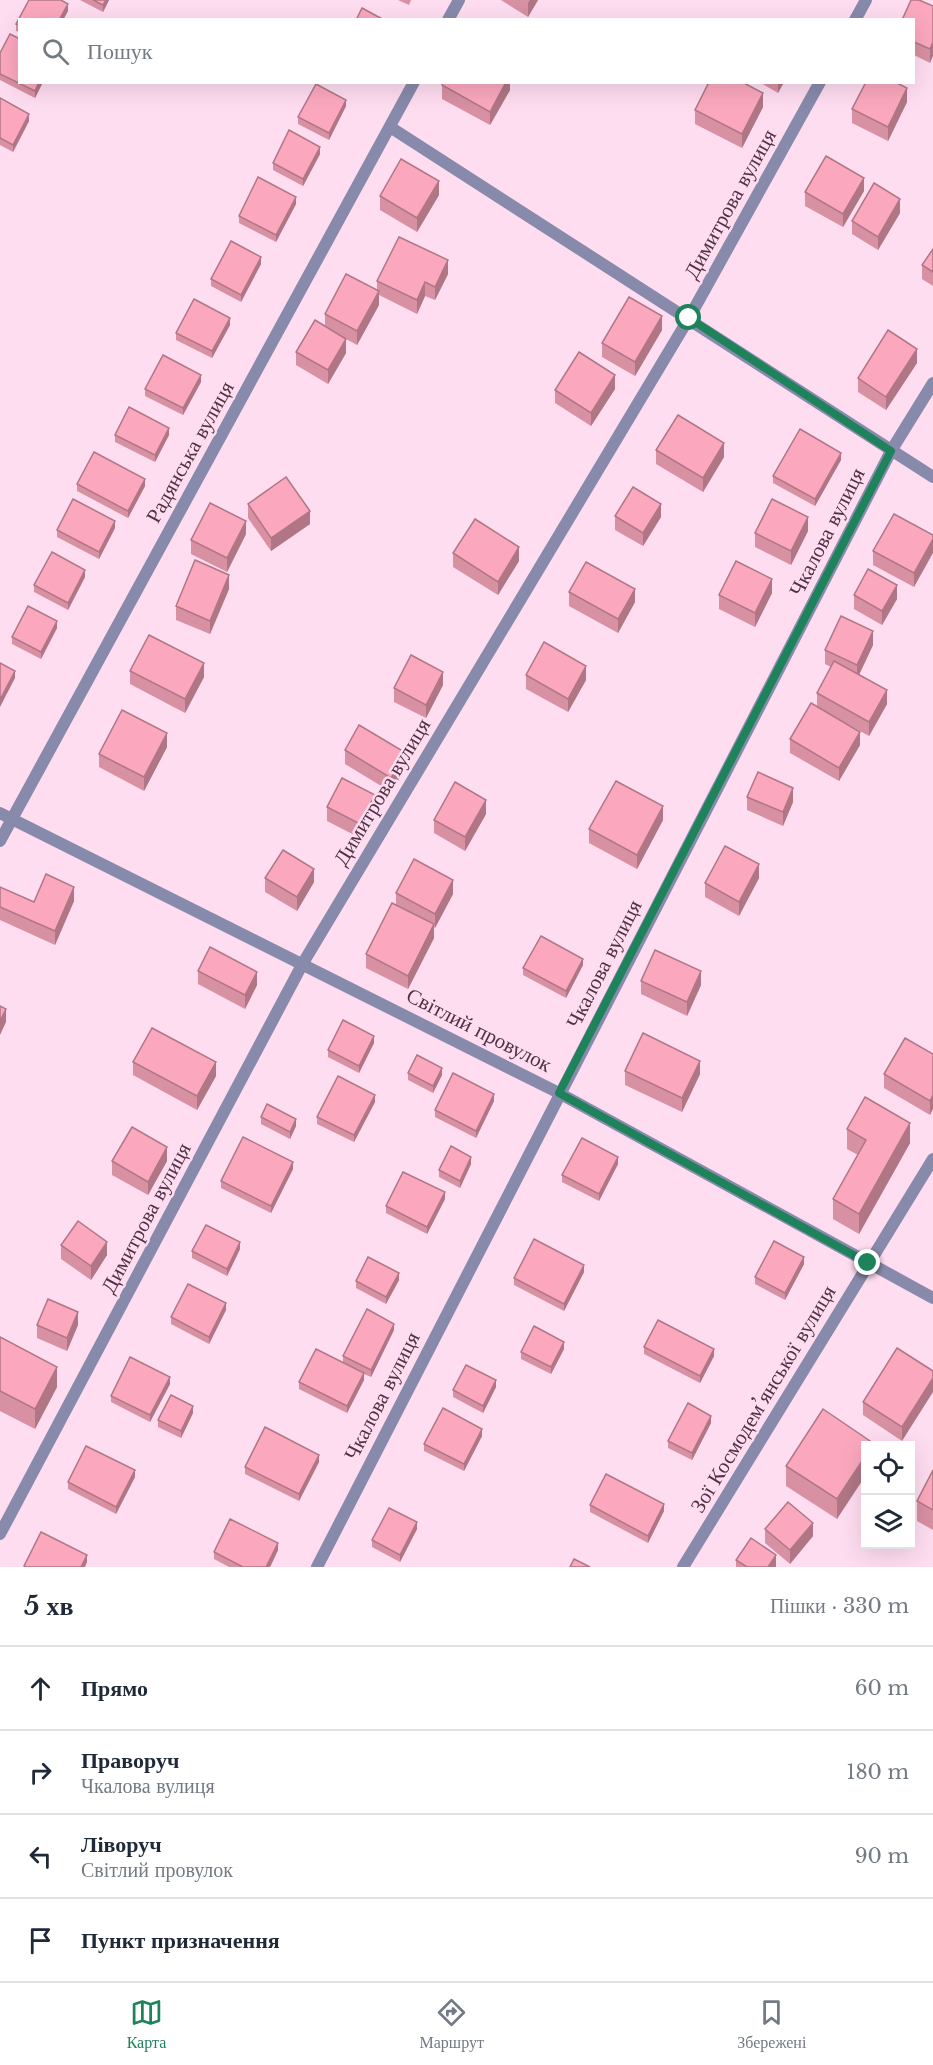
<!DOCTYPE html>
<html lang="uk">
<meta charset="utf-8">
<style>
body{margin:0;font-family:"Libre Baskerville",serif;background:#f2f2f3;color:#1f2937}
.controls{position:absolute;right:18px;bottom:18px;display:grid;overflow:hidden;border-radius:0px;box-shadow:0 6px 24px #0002}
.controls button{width:54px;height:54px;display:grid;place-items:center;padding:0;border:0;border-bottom:2px solid #e0e1e3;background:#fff;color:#1f2937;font:30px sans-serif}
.stop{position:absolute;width:18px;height:18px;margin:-14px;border:4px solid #1e825b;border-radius:50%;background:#fff}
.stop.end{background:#1e825b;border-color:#fff;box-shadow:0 2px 6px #0008}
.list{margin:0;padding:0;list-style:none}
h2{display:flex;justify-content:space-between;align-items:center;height:78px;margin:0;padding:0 24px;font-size:26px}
h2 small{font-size:20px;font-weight:400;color:#747a83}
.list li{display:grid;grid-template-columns:39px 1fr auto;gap:18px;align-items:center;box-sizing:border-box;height:84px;padding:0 24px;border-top:2px solid #e0e1e3}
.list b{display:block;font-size:22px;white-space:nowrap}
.list p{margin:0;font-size:20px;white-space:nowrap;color:#747a83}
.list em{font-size:20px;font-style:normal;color:#747a83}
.icon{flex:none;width:33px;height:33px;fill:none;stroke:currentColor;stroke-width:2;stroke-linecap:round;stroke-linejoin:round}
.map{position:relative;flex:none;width:933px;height:1567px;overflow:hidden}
.search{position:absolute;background:#fff;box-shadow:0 6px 24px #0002;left:18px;right:18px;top:18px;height:66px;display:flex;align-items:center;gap:15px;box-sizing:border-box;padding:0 21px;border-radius:0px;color:#747a83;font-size:22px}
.sheet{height:414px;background:#fff}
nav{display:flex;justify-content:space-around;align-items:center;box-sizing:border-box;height:84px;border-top:2px solid #e0e1e3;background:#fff;font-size:16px;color:#747a83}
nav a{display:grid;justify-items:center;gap:3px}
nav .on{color:#1e825b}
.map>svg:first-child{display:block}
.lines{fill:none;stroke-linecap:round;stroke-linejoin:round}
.street{stroke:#888aab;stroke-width:12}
.wall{fill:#d890a3}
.shaded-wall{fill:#b07685}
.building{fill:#fba8be;stroke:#b07685;stroke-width:1.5}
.route{stroke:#1e825b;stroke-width:8}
.labels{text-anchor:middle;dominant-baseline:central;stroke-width:5;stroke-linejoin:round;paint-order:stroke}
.street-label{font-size:21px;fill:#503044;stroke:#feddf0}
</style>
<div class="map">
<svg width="933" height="1567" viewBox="0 0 933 1567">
<rect width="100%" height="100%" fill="#feddf0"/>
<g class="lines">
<!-- street -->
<g class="street">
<polyline points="448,20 459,0"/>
<polyline points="855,20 866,0"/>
<polyline points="390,127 933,477"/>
<polyline points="0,813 559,1093 933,1298"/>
<polyline points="0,841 414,82"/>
<polyline points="0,1534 303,963 689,318 820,82"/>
<polyline points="317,1567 891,451 933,383"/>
<polyline points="683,1567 933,1159"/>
</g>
</g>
<!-- wall -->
<g class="wall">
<polygon points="29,0 61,0 68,4 68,11 63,20 20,20 20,32 16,31 16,24"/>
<polygon points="80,0 109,0 103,12"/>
<polygon points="398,0 411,0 409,5"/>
<polygon points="501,0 538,0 528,17"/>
<polygon points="933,6 930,63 914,55 914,20"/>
<polygon points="0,53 43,82 35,98 0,80"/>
<polygon points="510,82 510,90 490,125 442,99 442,85"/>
<polygon points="759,82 784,82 778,93"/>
<polygon points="0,98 29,121 13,152 0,145"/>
<polygon points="907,102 888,141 852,123 852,109"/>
<polygon points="346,106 329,140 298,124 298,117"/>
<polygon points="763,107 742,148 695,124 695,110"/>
<polygon points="320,154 303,186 273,170 273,163"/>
<polygon points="864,191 843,227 805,206 805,192"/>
<polygon points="439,195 417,232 380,210 380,196"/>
<polygon points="296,204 276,242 239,223 239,216"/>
<polygon points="900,213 878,250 852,234 852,221"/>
<polygon points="933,249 933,286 922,279 922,265"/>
<polygon points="261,264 241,302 211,286 211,279"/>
<polygon points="448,274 435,300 425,296 417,314 379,295 379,305 357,345 346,339 346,353 328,384 296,365 296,352 325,326 325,314 377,290 377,281"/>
<polygon points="230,325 212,358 176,340 176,333"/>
<polygon points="662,330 635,376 602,357 602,343"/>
<polygon points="917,363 886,410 858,392 858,378"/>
<polygon points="201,382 183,415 145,396 145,389"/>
<polygon points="615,389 591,426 555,403 555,390"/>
<polygon points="115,435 169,435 155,462 115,442"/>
<polygon points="656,450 724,457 703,492 656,464"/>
<polygon points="841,460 815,506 773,483 773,476"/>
<polygon points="77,484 145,486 128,518 77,491"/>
<polygon points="248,504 310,524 271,551 248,518"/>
<polygon points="615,516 661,517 643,546 615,530"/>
<polygon points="115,528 99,559 57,537 57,530"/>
<polygon points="808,531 791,565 755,547 755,533"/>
<polygon points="246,534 227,572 191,554 191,540"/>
<polygon points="933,535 914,587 873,565 873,551"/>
<polygon points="453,553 519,561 498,595 453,567"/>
<polygon points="85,577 68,610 34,592 34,585"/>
<polygon points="229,589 210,634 176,620 176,606"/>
<polygon points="569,592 635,602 618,633 569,606"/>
<polygon points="772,593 755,627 719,609 719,595"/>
<polygon points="854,595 897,599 882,625 854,609"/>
<polygon points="57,628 41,659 12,644 12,637"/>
<polygon points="873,645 859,675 887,704 869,736 824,711 860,745 839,781 790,753 790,739 817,706 817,693 831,667 825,664 825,650"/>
<polygon points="130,671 204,677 185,713 130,684"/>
<polygon points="526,675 586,680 568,712 526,689"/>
<polygon points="443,685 426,718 394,702 394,688"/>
<polygon points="167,747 144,791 99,767 99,754"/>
<polygon points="345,750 406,767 391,792 345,764"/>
<polygon points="747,797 793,802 783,826 747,810"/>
<polygon points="327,807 375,809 360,838 327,821"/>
<polygon points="486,814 465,851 434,833 434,820"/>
<polygon points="663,820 637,869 589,843 589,829"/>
<polygon points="265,878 314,882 297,911 265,892"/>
<polygon points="759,878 739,916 705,897 705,883"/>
<polygon points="0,887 34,902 74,901 55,945 0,920"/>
<polygon points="396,893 453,894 435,928 434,927 434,938 408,989 366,968 366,954 396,905"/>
<polygon points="583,965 566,998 523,975 523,968"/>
<polygon points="198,971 257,985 245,1009 198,984"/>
<polygon points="641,981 701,985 687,1016 641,994"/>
<polygon points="374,1043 359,1073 328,1057 328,1050"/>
<polygon points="933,1054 930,1115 884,1088 884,1074"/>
<polygon points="133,1062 216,1076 197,1110 133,1075"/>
<polygon points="625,1071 700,1074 682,1112 625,1085"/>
<polygon points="408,1073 442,1075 433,1093 408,1080"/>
<polygon points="494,1101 476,1138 435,1117 435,1110"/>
<polygon points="375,1102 354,1142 317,1124 317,1117"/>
<polygon points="261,1117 296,1126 290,1139 261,1124"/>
<polygon points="847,1129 910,1143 859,1234 833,1219 833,1199 858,1155 847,1149"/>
<polygon points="112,1161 167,1161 148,1195 112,1175"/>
<polygon points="471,1164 460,1188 439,1177 439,1170"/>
<polygon points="618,1164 599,1201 562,1182 562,1175"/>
<polygon points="293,1169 271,1213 221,1188 221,1181"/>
<polygon points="445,1199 427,1234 386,1213 386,1206"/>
<polygon points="61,1245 107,1255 91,1280 61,1259"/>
<polygon points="240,1249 227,1276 192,1258 192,1251"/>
<polygon points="804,1264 785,1300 755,1284 755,1277"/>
<polygon points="584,1272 564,1311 514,1285 514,1278"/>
<polygon points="399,1280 386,1304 356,1288 356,1281"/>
<polygon points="226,1310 209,1344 171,1324 171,1317"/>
<polygon points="37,1325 78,1325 67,1351 37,1338"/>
<polygon points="394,1330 371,1377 364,1374 364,1380 347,1413 299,1389 299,1382 343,1363 343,1356"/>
<polygon points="0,1337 57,1387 35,1429 0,1411"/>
<polygon points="644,1347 714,1356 700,1383 644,1354"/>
<polygon points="564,1349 551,1374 521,1359 521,1352"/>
<polygon points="933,1371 902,1441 863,1415 863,1402"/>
<polygon points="170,1384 150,1422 111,1402 111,1396"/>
<polygon points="496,1387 483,1413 453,1397 453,1390"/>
<polygon points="193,1413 181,1438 158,1427 158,1420"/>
<polygon points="711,1423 692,1460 668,1448 668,1441"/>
<polygon points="482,1436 464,1471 424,1451 424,1444"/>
<polygon points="873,1446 837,1519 786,1486 786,1466"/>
<polygon points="319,1462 299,1501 245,1474 245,1467"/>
<polygon points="933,1470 933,1530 917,1521 917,1501"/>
<polygon points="135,1477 116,1514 68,1489 68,1482"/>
<polygon points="590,1505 664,1511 648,1543 590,1512"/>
<polygon points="417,1529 400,1562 372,1547 372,1540"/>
<polygon points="765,1529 813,1536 790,1564 765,1543"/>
<polygon points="278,1550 270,1567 229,1567 214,1559 214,1552"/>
<polygon points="736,1560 776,1567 736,1567"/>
</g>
<!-- shaded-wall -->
<g class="shaded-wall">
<polygon points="106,0 109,0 103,12 103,5"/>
<polygon points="530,0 538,0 528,17 528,3"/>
<polygon points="68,4 68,11 63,20 59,20"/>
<polygon points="933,42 933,56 930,63 930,49"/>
<polygon points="39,82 43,82 35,98 35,91"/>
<polygon points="506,82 510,82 510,90 490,125 490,112"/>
<polygon points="778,82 784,82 778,93"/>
<polygon points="907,88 907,102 888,141 888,127"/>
<polygon points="763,93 763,107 742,148 742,134"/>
<polygon points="346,100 346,106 329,140 329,133"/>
<polygon points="29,114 29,121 13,152 13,145"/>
<polygon points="320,147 320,154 303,186 303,179"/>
<polygon points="864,178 864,191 843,227 843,214"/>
<polygon points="439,181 439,195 417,232 417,218"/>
<polygon points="296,197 296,204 276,242 276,235"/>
<polygon points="900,199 900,213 878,250 878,237"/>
<polygon points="261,257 261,264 241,302 241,295"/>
<polygon points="448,260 448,274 435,300 435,287"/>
<polygon points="425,282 425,296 417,314 417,300"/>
<polygon points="379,291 379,305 357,345 357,331"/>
<polygon points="662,316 662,330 635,376 635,362"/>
<polygon points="230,318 230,325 212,358 212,351"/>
<polygon points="346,339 346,353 328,384 328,370"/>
<polygon points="917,349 917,363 886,410 886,397"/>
<polygon points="201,375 201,382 183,415 183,408"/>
<polygon points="615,375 615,389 591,426 591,413"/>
<polygon points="169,428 169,435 155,462 155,455"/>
<polygon points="724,443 724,457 703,492 703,478"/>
<polygon points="841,453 841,460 815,506 815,499"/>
<polygon points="145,479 145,486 128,518 128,511"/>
<polygon points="661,504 661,517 643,546 643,533"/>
<polygon points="310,511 310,524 271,551 271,538"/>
<polygon points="808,517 808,531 791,565 791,551"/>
<polygon points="115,521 115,528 99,559 99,552"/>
<polygon points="246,521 246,534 227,572 227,558"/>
<polygon points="933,539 933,553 914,587 914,573"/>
<polygon points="519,547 519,561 498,595 498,582"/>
<polygon points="85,570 85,577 68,610 68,603"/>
<polygon points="229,575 229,589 210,634 210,621"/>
<polygon points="772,579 772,593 755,627 755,613"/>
<polygon points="897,585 897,599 882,625 882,611"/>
<polygon points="635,589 635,602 618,633 618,619"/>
<polygon points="57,621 57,628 41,659 41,652"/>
<polygon points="873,631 873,645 857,679 857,665"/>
<polygon points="204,663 204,677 185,713 185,699"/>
<polygon points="586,666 586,680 568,712 568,699"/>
<polygon points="15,671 15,678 0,707 0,700"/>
<polygon points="443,672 443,685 426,718 426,705"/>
<polygon points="887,690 887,704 869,736 869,722"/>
<polygon points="860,732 860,745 839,781 839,768"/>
<polygon points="167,733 167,747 144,791 144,777"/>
<polygon points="406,753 406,767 391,792 391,778"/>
<polygon points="793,788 793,802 783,826 783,812"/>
<polygon points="375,795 375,809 360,838 360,824"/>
<polygon points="486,800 486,814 465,851 465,837"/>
<polygon points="663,806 663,820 637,869 637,855"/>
<polygon points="759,864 759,878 739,916 739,902"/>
<polygon points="314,869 314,882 297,911 297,897"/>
<polygon points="453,880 453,894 435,928 435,914"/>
<polygon points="74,887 74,901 55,945 55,931"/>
<polygon points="434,924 434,938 408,989 408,976"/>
<polygon points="583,959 583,965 566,998 566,991"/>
<polygon points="701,971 701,985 687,1016 687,1002"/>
<polygon points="257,972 257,985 245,1009 245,995"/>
<polygon points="6,1009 6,1022 0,1035 0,1021"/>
<polygon points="374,1036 374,1043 359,1073 359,1066"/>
<polygon points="700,1061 700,1074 682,1112 682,1098"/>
<polygon points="216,1062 216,1076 197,1110 197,1096"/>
<polygon points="442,1068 442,1075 433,1093 433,1086"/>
<polygon points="494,1094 494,1101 476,1138 476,1131"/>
<polygon points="375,1095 375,1102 354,1142 354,1135"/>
<polygon points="933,1095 933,1109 930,1115 930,1101"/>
<polygon points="296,1119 296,1126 290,1139 290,1132"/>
<polygon points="910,1123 910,1143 859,1234 859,1214"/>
<polygon points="167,1147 167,1161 148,1195 148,1182"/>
<polygon points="471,1157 471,1164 460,1188 460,1181"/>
<polygon points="618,1157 618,1164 599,1201 599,1194"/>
<polygon points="293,1162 293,1169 271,1213 271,1206"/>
<polygon points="445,1192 445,1199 427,1234 427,1227"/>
<polygon points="107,1242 107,1255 91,1280 91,1266"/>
<polygon points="240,1242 240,1249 227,1276 227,1269"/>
<polygon points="804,1257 804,1264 785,1300 785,1293"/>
<polygon points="584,1265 584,1272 564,1311 564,1304"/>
<polygon points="399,1273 399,1280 386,1304 386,1297"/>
<polygon points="226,1303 226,1310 209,1344 209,1337"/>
<polygon points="78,1312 78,1325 67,1351 67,1338"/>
<polygon points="394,1324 394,1330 371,1377 371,1370"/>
<polygon points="564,1342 564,1349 551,1374 551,1367"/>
<polygon points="714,1349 714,1356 700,1383 700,1376"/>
<polygon points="57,1367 57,1387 35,1429 35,1409"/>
<polygon points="364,1373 364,1380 347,1413 347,1406"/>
<polygon points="170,1377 170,1384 150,1422 150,1415"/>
<polygon points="933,1378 933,1392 902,1441 902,1427"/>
<polygon points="496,1380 496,1387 483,1413 483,1406"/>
<polygon points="193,1406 193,1413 181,1438 181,1431"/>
<polygon points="711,1416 711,1423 692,1460 692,1453"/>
<polygon points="482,1429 482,1436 464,1471 464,1464"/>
<polygon points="319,1455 319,1462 299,1501 299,1494"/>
<polygon points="866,1455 866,1475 837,1519 837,1499"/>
<polygon points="135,1470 135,1477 116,1514 116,1507"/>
<polygon points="664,1504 664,1511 648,1543 648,1536"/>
<polygon points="417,1522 417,1529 400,1562 400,1555"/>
<polygon points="813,1523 813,1536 790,1564 790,1550"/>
<polygon points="278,1543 278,1550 270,1567 266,1567"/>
<polygon points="87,1555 87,1562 85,1567 81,1567"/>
<polygon points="776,1555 776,1567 768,1567"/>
</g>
<!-- building -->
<g class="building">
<polygon points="29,0 61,0 68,4 59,20 20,20 20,25 16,24"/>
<polygon points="93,0 106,0 103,5"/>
<polygon points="911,0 919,0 933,6 933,42 930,49 914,42 914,20 902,20"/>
<polygon points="362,8 384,20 356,20"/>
<polygon points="10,34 20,39 20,82 39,82 35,91 0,74 0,53"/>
<polygon points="443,82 506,82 490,112 442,85"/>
<polygon points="709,82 742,82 763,93 742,134 695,110"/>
<polygon points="866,82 895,82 907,88 888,127 852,109"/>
<polygon points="316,84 346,100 329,133 298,117"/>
<polygon points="0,98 29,114 13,145 0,138"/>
<polygon points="289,130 320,147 303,179 273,163"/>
<polygon points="826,156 864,178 843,214 805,192"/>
<polygon points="401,159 439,181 417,218 380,196"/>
<polygon points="258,177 296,197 276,235 239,216"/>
<polygon points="874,183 900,199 878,237 852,221"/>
<polygon points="399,237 448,260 435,287 425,282 417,300 377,281"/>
<polygon points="231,241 261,257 241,295 211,279"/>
<polygon points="933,249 933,272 922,265"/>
<polygon points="346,274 379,291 357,331 325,314"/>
<polygon points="629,297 662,316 635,362 602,343"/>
<polygon points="194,299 230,318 212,351 176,333"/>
<polygon points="315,320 346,339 328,370 296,352"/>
<polygon points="888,330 917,349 886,397 858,378"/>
<polygon points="579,352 615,375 591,413 555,390"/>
<polygon points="163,355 201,375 183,408 145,389"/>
<polygon points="129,407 169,428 155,455 115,435"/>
<polygon points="678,415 724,443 703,478 656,450"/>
<polygon points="800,429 841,453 815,499 773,476"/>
<polygon points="94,452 145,479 128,511 77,484"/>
<polygon points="286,477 310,511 271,538 248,504"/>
<polygon points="633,487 661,504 643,533 615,516"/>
<polygon points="73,499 115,521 99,552 57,530"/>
<polygon points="772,499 808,517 791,551 755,533"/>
<polygon points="210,503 246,521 227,558 191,540"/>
<polygon points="894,514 933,535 933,539 914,573 873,551"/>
<polygon points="475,519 519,547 498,582 453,553"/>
<polygon points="52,552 85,570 68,603 34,585"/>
<polygon points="195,560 229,575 210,621 176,606"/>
<polygon points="736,561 772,579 755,613 719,595"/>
<polygon points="586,562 635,589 618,619 569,592"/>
<polygon points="868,569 897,585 882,611 854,595"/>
<polygon points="28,606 57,621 41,652 12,637"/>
<polygon points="841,616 873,631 857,665 825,650"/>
<polygon points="149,635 204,663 185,699 130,671"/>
<polygon points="544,642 586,666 568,699 526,675"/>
<polygon points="411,655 443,672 426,705 394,688"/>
<polygon points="834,661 887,690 869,722 817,693"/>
<polygon points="0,663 15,671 0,700"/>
<polygon points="811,703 860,732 839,768 790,739"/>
<polygon points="122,710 167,733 144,777 99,754"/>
<polygon points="359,725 406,753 391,778 345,750"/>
<polygon points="758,772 793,788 783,812 747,797"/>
<polygon points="342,778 375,795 360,824 327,807"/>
<polygon points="616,781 663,806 637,855 589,829"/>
<polygon points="455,782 486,800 465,837 434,820"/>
<polygon points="725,846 759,864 739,902 705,883"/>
<polygon points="283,850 314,869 297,897 265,878"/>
<polygon points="414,859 453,880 435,914 396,893"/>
<polygon points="46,874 74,887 55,931 0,907 0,887 34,902"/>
<polygon points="392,903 434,924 408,976 366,954"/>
<polygon points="541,936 583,959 566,991 523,968"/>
<polygon points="210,947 257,972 245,995 198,971"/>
<polygon points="655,950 701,971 687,1002 641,981"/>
<polygon points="0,1006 6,1009 0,1021"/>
<polygon points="343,1020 374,1036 359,1066 328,1050"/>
<polygon points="152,1028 216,1062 197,1096 133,1062"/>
<polygon points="643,1033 700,1061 682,1098 625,1071"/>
<polygon points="905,1038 933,1054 933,1095 930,1101 884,1074"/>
<polygon points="417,1055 442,1068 433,1086 408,1073"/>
<polygon points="453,1073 494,1094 476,1131 435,1110"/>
<polygon points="338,1076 375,1095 354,1135 317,1117"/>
<polygon points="865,1097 910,1123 859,1214 833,1199 866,1140 847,1129"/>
<polygon points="267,1104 296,1119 290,1132 261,1117"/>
<polygon points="132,1127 167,1147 148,1182 112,1161"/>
<polygon points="243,1137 293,1162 271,1206 221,1181"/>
<polygon points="582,1138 618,1157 599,1194 562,1175"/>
<polygon points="451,1146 471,1157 460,1181 439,1170"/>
<polygon points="403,1172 445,1192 427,1227 386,1206"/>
<polygon points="78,1221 107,1242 91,1266 61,1245"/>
<polygon points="206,1225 240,1242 227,1269 192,1251"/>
<polygon points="534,1239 584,1265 564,1304 514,1278"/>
<polygon points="774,1241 804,1257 785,1293 755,1277"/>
<polygon points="368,1257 399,1273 386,1297 356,1281"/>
<polygon points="188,1284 226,1303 209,1337 171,1317"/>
<polygon points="48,1299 78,1312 67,1338 37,1325"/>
<polygon points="367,1309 394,1324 371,1370 343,1356"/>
<polygon points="658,1320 714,1349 700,1376 644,1347"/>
<polygon points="534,1326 564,1342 551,1367 521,1352"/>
<polygon points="0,1337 57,1367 35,1409 0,1391"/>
<polygon points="897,1348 933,1371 933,1378 902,1427 863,1402"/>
<polygon points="316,1349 364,1373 347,1406 299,1382"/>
<polygon points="130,1357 170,1377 150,1415 111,1396"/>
<polygon points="466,1365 496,1380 483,1406 453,1390"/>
<polygon points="171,1395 193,1406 181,1431 158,1420"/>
<polygon points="688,1403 711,1416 692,1453 668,1441"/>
<polygon points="443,1408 482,1429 464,1464 424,1444"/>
<polygon points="823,1409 873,1443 872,1446 866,1446 866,1455 837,1499 786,1466"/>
<polygon points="265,1427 319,1455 299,1494 245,1467"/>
<polygon points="86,1446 135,1470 116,1507 68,1482"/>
<polygon points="933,1470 933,1510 917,1501"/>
<polygon points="606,1474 664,1504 648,1536 590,1505"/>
<polygon points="788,1502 813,1523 790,1550 765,1529"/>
<polygon points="389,1508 417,1522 400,1555 372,1540"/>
<polygon points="230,1519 278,1543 266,1567 243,1567 214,1552"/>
<polygon points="41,1532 87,1555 81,1567 26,1567 24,1566"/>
<polygon points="751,1538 776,1555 768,1567 747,1567 736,1560"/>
<polygon points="574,1559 590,1567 570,1567"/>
</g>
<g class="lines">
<!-- route -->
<polyline class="route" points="689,318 891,451 559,1093 868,1263"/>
</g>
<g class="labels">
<!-- street labels -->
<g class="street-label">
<text transform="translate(730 204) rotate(-61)">Димитрова вулиця</text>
<text transform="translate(190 452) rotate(-61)">Радянська вулиця</text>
<text transform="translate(827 532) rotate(-63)">Чкалова вулиця</text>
<text transform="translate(382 792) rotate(-59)">Димитрова вулиця</text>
<text transform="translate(604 964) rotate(-63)">Чкалова вулиця</text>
<text transform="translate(479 1030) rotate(27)">Світлий провулок</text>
<text transform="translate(146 1218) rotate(-62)">Димитрова вулиця</text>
<text transform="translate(382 1396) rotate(-63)">Чкалова вулиця</text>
<text transform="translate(763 1399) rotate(-59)">Зої Космодем’янської вулиця</text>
</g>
</g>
</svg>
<div class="controls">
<button><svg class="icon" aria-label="locate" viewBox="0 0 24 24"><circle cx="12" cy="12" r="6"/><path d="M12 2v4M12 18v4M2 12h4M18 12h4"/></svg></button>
<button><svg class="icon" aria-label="layers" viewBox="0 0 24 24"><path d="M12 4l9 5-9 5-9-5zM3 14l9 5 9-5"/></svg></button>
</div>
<div class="stop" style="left:689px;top:318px"></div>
<div class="stop end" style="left:868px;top:1263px"></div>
<div class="search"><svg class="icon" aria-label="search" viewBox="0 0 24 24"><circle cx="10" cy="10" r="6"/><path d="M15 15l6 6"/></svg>Пошук</div>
</div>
<section class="sheet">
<h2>5 хв<small>Пішки · 330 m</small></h2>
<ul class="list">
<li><svg class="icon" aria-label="ahead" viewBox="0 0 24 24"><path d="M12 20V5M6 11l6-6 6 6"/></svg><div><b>Прямо</b></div><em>60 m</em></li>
<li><svg class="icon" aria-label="right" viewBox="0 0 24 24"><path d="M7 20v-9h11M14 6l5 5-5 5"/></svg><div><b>Праворуч</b><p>Чкалова вулиця</p></div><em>180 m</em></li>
<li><svg class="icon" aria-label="left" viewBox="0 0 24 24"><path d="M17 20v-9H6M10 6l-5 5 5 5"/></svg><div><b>Ліворуч</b><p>Світлий провулок</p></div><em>90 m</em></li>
<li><svg class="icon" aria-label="arrive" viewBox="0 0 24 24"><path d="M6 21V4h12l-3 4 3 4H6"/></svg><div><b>Пункт призначення</b></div></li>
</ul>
</section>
<nav>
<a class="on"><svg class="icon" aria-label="map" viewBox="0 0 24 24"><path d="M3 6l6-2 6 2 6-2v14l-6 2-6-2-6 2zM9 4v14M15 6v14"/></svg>Карта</a>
<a><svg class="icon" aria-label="directions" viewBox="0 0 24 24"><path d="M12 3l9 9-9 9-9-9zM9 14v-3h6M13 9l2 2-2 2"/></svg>Маршрут</a>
<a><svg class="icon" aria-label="saved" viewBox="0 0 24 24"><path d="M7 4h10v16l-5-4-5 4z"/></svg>Збережені</a>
</nav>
